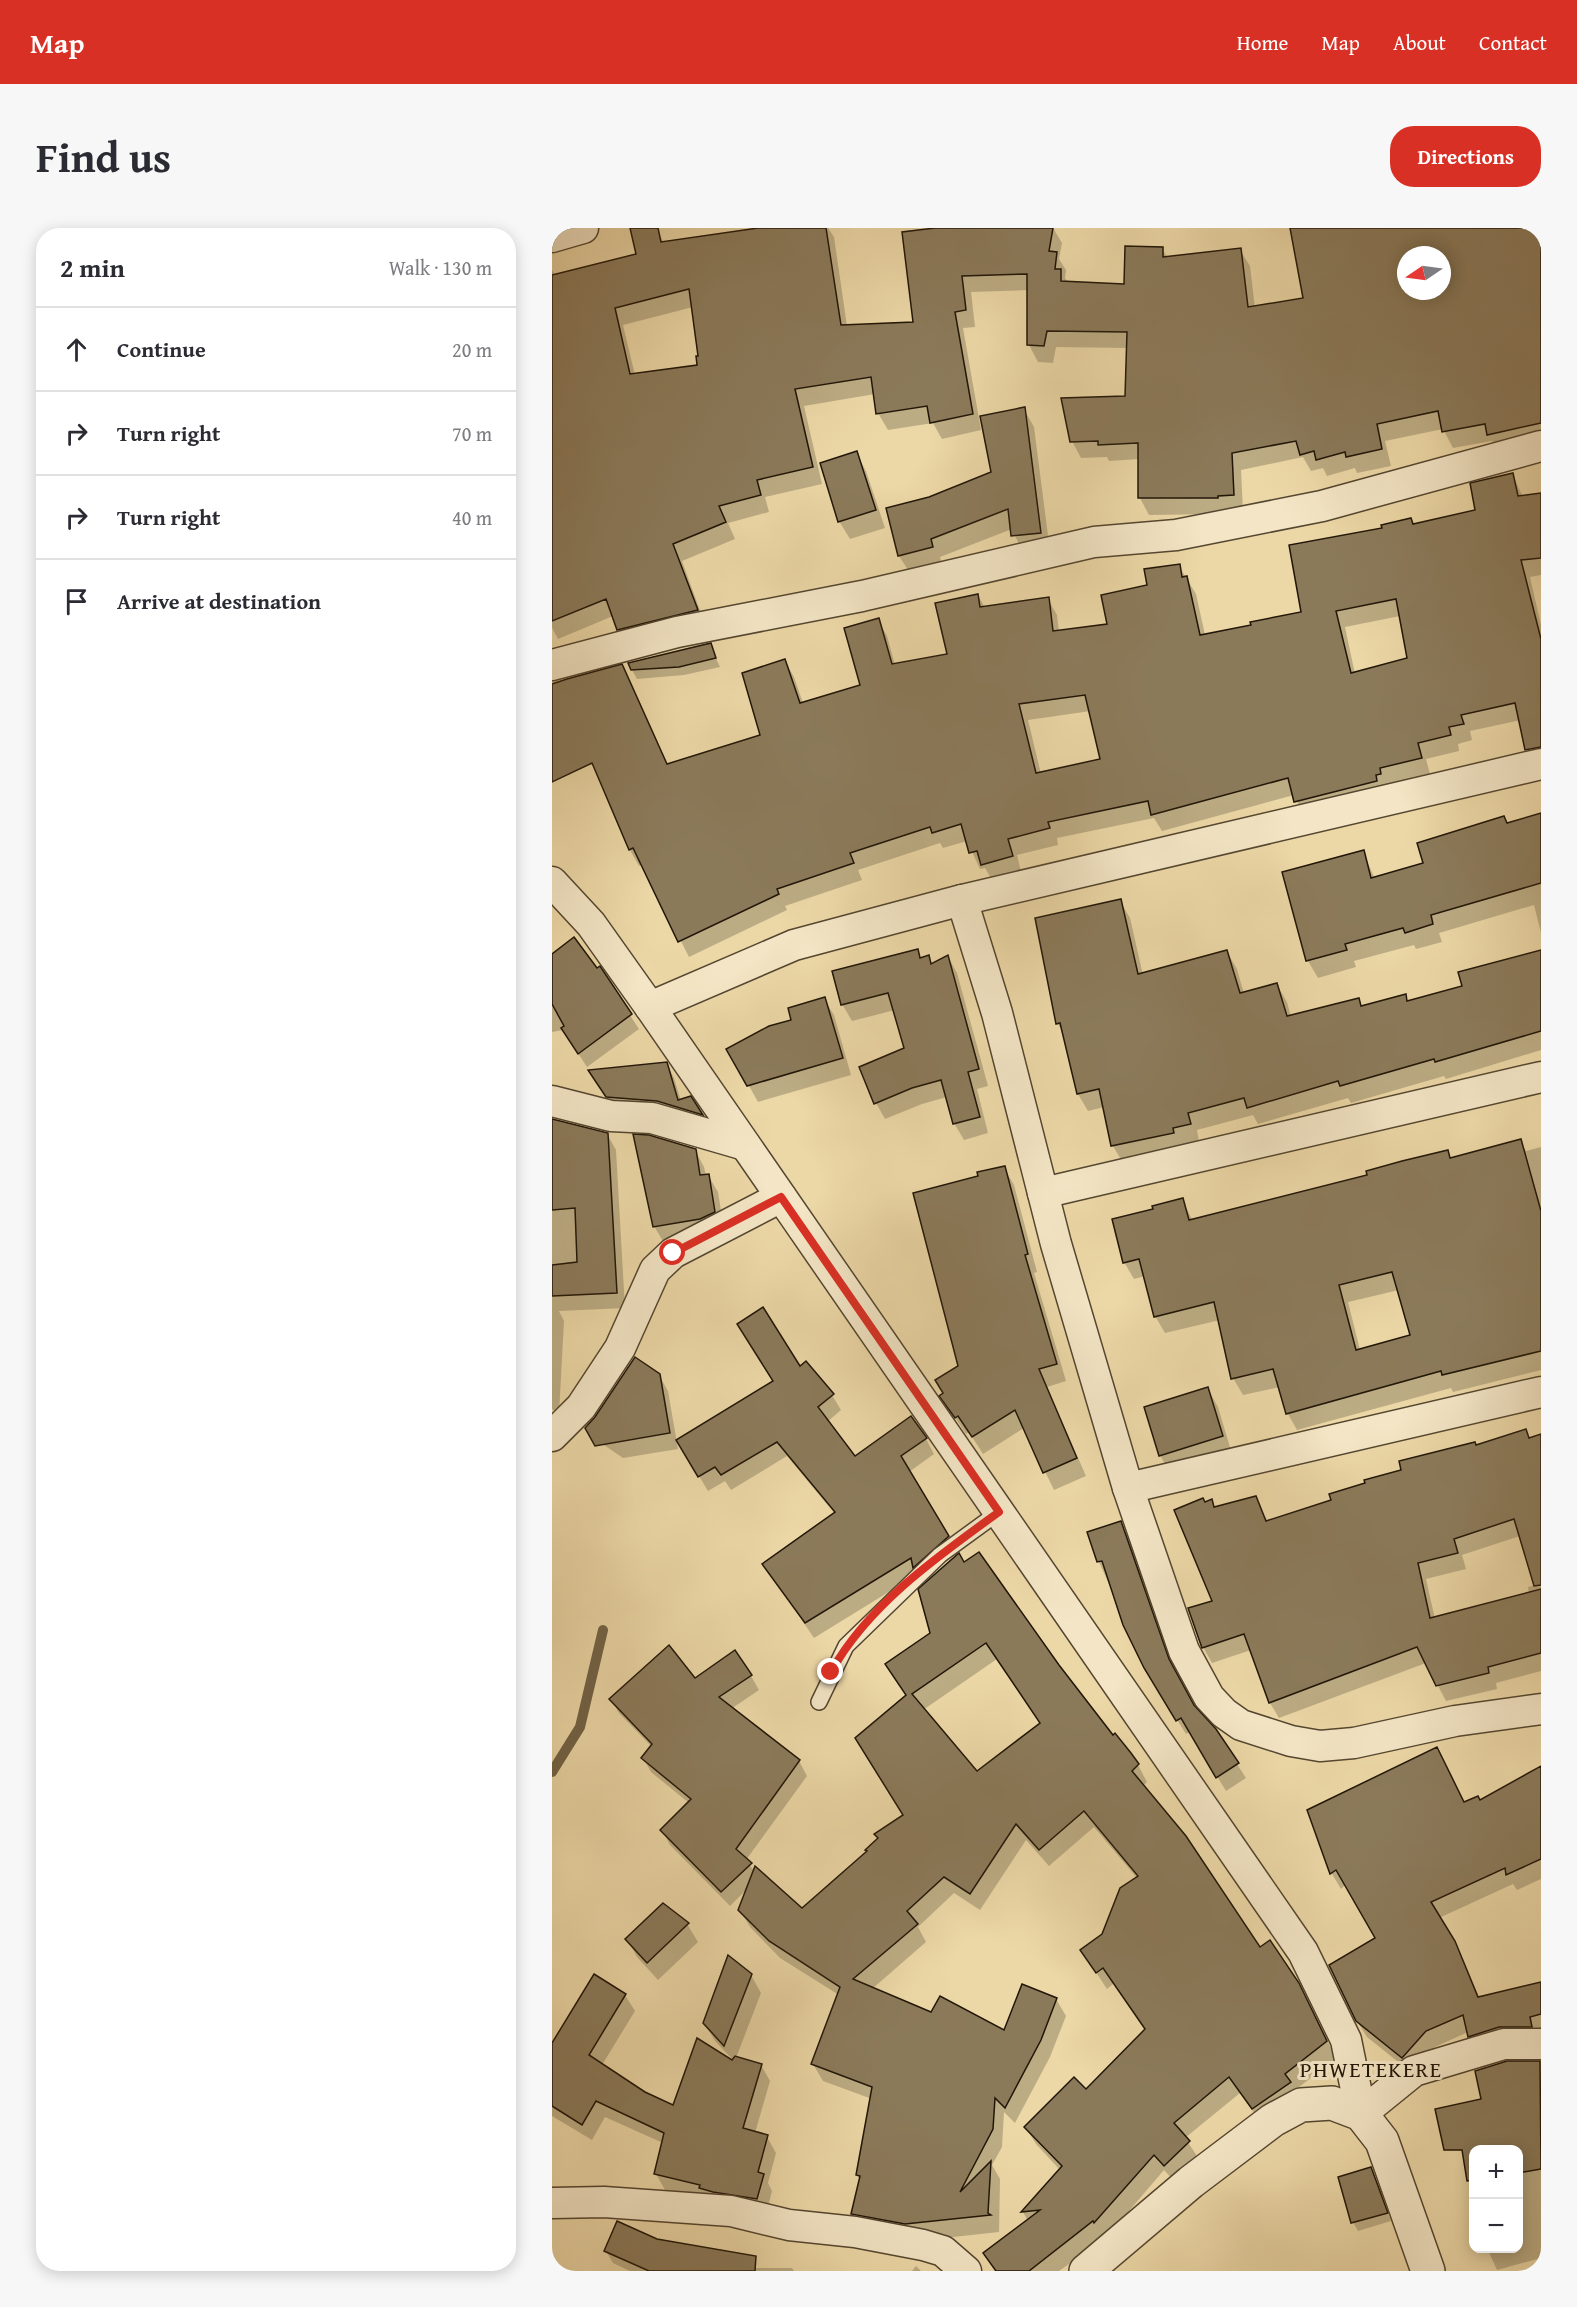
<!DOCTYPE html>
<meta charset="utf-8">
<style>
body{margin:0;font-family:"Gentium Book Plus",serif;background:#f7f7f7;color:#2b2b33}
.controls{position:absolute;right:18px;bottom:18px;display:grid;overflow:hidden;border-radius:12px;box-shadow:0 3px 15px #0003}
.controls button{width:54px;height:54px;display:grid;place-items:center;padding:0;border:0;border-bottom:2px solid #e1e1e2;background:#fff;color:#2b2b33;font:30px sans-serif}
.compass{position:absolute;left:845px;top:18px;width:54px;height:54px;border-radius:50%;background:#fff;box-shadow:0 3px 15px #0003;rotate:257deg}
.stop{position:absolute;width:18px;height:18px;margin:-14px;border:4px solid #d93025;border-radius:50%;background:#fff}
.stop.end{background:#d93025;border-color:#fff;box-shadow:0 2px 6px #0008}
.list{margin:0;padding:0;list-style:none}
h2{display:flex;justify-content:space-between;align-items:center;height:78px;margin:0;padding:0 24px;font-size:26px}
h2 small{font-size:20px;font-weight:400;color:#7c7c81}
.list li{display:grid;grid-template-columns:39px 1fr auto;gap:18px;align-items:center;box-sizing:border-box;height:84px;padding:0 24px;border-top:2px solid #e1e1e2}
.list b{display:block;font-size:22px;white-space:nowrap}
.list em{font-size:20px;font-style:normal;color:#7c7c81}
.icon{flex:none;width:33px;height:33px;fill:none;stroke:currentColor;stroke-width:2;stroke-linecap:round;stroke-linejoin:round}
.map{position:relative;flex:none;width:989px;height:2043px;overflow:hidden;border-radius:24px}
header{display:flex;align-items:center;gap:36px;box-sizing:border-box;height:84px;padding:0 30px;background:#d93025;color:#fff}
header strong{font-size:28px}
nav{display:flex;gap:33px;margin-inline-start:auto;font-size:21px}
.intro{display:flex;align-items:center;justify-content:space-between;box-sizing:border-box;height:144px;padding:0 36px}
h1{margin:0;font-size:42px}
.button{padding:15px 27px;border-radius:24px;background:#d93025;color:#fff;font-size:21px;font-weight:700}
main{display:flex;gap:36px;padding:0 36px}
aside{flex:1;background:#fff;border-radius:24px;box-shadow:0 3px 15px #0003}
.map>svg:first-child{display:block}
.shadow{fill:#0003;fill-rule:evenodd}
.lines{fill:none;stroke-linecap:round;stroke-linejoin:round}
.stream{stroke:#716246;stroke-width:10}
.building{fill:#8b7a5a;stroke:#211608;stroke-width:1.5;fill-rule:evenodd}
.service-casing{stroke:#544630;stroke-width:18}
.minor-casing{stroke:#544630;stroke-width:33}
.tertiary-casing{stroke:#544630;stroke-width:36}
.service{stroke:#f3e5c5;stroke-width:15}
.minor{stroke:#f3e5c5;stroke-width:30}
.tertiary{stroke:#f3e5c5;stroke-width:33}
.route{stroke:#d93025;stroke-width:8}
.labels{text-anchor:middle;dominant-baseline:central;stroke-width:6;stroke-linejoin:round;paint-order:stroke}
.neighbourhood-label{font-size:22px;letter-spacing:1.5px;fill:#211608;stroke:#f3e5c5}
</style>
<header>
<strong>Map</strong>
<nav><a>Home</a><a>Map</a><a>About</a><a>Contact</a></nav>
</header>
<div class="intro"><h1>Find us</h1><a class="button">Directions</a></div>
<main>
<aside>
<h2>2 min<small>Walk · 130 m</small></h2>
<ul class="list">
<li><svg class="icon" aria-label="ahead" viewBox="0 0 24 24"><path d="M12 20V5M6 11l6-6 6 6"/></svg><div><b>Continue</b></div><em>20 m</em></li>
<li><svg class="icon" aria-label="right" viewBox="0 0 24 24"><path d="M7 20v-9h11M14 6l5 5-5 5"/></svg><div><b>Turn right</b></div><em>70 m</em></li>
<li><svg class="icon" aria-label="right" viewBox="0 0 24 24"><path d="M7 20v-9h11M14 6l5 5-5 5"/></svg><div><b>Turn right</b></div><em>40 m</em></li>
<li><svg class="icon" aria-label="arrive" viewBox="0 0 24 24"><path d="M6 21V4h12l-3 4 3 4H6"/></svg><div><b>Arrive at destination</b></div></li>
</ul>
</aside>
<div class="map">
<svg width="989" height="2043" viewBox="0 0 989 2043">
<rect width="100%" height="100%" fill="#ecd7a6"/>
<filter id="stains"><feTurbulence type="fractalNoise" baseFrequency=".00333" numOctaves="4"/><feColorMatrix values="0 0 0 0 .2 0 0 0 0 .09 0 0 0 0 .02 0 0 0 .5 -.17"/></filter>
<radialGradient id="worn" r=".72"><stop offset=".6" stop-color="#630" stop-opacity="0"/><stop offset="1" stop-color="#630" stop-opacity=".3"/></radialGradient>
<!-- shadow -->
<g class="shadow">
<path d="M206,0H276L282,9L295,98L362,95L397,0H501L510,15L507,31L514,42L513,50L516,55L574,58L610,21L616,30L688,22L698,38L703,80L752,71V0H989V214L946,223L940,213L901,220L891,201L833,213L839,238L805,245L803,240L775,248L771,240L759,243L751,229L689,242L691,283L675,286L597,287L588,270V231L557,233L555,229L529,230L520,213L575,169L576,120L504,119L501,135L486,134L477,117V62L419,64L423,99L411,100L429,202L390,211L381,195L336,202L326,185L323,166L252,178L270,256L213,269L217,284L176,295L183,311L130,333L154,399L76,418L61,388L6,411L0,400V42L3,47L86,27L106,5L112,15ZM854,27H890V63H854ZM141,79L148,129L146,138L83,147L71,97Z"/>
<polygon points="472,181 482,199 498,323 471,325 460,301 388,329 390,337 358,345 347,328 378,270 441,245"/>
<polygon points="304,225 314,243 333,300 298,311 287,293"/>
<path d="M960,246L971,269L989,266V347L978,349L989,397V504L969,492L918,503L920,512L906,516L907,523L874,531L878,546L836,556L837,562L753,590L742,567L610,603L602,590L505,610L506,617L465,627L469,644L440,652L433,640L428,641L415,613L391,620L388,615L306,642L310,652L233,678L235,682L137,729L90,636L87,638L78,622L42,536L0,545V454L69,438L116,538L210,508L233,433L242,449L251,475L310,458L326,392L335,408L343,437L397,427L426,367L433,380L496,371L505,387L507,404L557,397L597,358L627,338L644,366L653,407L701,398L751,385L832,301L858,291L862,297L925,283ZM848,388L857,431L803,446L793,399ZM539,483L550,533L489,546L476,492Z"/>
<polygon points="158,417 168,439 132,447 85,451 80,442"/>
<polygon points="989,587 989,705 982,677 887,705 890,714 864,721 862,717 802,733 804,739 766,750 756,733 732,645 811,624 823,651 873,636 952,589 956,596"/>
<polygon points="568,673 578,690 591,747 675,724 685,741 692,766 725,757 735,774 739,789 806,771 810,779 853,768 856,774 911,759 989,724 989,822 894,851 892,848 799,875 796,870 706,896 701,887 645,902 647,913 571,935 561,918 552,879 536,883 526,866 513,808 506,796 485,691"/>
<polygon points="365,722 370,731 376,729 381,737 396,729 405,745 436,858 425,861 436,905 412,912 402,895 395,869 370,876 333,891 324,875 353,821 343,782 300,793 290,776"/>
<polygon points="0,726 45,742 47,740 87,801 35,839 11,802 0,804"/>
<polygon points="272,771 282,787 299,847 206,874 177,822 241,793"/>
<polygon points="114,835 122,850 129,873 149,886 156,899 64,883 46,857"/>
<polygon points="0,892 55,906 64,922 73,1080 7,1083 12,1093 7,1186 0,1181"/>
<path d="M968,913L974,923L989,919V1142L901,1164L899,1160L745,1202L736,1186L728,1159L691,1167L681,1150L668,1092L613,1105L603,1088L593,1048L582,1051L572,1034L562,992L630,972L641,993L817,948L896,924L900,931ZM847,1062L860,1108L808,1122L796,1074Z"/>
<polygon points="143,922 152,939 154,948 156,947 166,964 172,1001 112,1015 102,998"/>
<polygon points="452,940 462,957 485,1044 482,1045 514,1153 495,1159 534,1248 502,1262 472,1200 431,1226 417,1204 414,1206 389,1168 408,1138 428,949"/>
<polygon points="83,1131 107,1147 116,1163 126,1221 71,1230 46,1213 37,1197"/>
<polygon points="248,1140 280,1167 289,1182 275,1194 303,1230 374,1211 382,1226 357,1244 405,1324 371,1354 366,1346 262,1410 212,1336 283,1286 235,1228 179,1262 173,1253 156,1263 126,1213"/>
<polygon points="656,1161 666,1179 680,1226 618,1245 608,1227"/>
<path d="M973,1203L978,1211L989,1208V1443L944,1455L945,1461L894,1473L874,1435L727,1490L718,1475L699,1422L660,1435L651,1419L662,1374L653,1276L659,1273L663,1280L703,1270L716,1294L781,1273L924,1218ZM968,1308L984,1357L976,1359L977,1366L883,1391L874,1351L914,1341L910,1327Z"/>
<polygon points="568,1295 577,1309 624,1447 642,1480 663,1502 694,1550 674,1563 638,1504 634,1506 602,1455 547,1334 537,1305"/>
<path d="M412,1336L506,1438L586,1537L595,1554L591,1558L708,1721L756,1773L784,1830L742,1863L711,1897L688,1865L633,1910L647,1931L622,1953L612,1942L553,2011L507,2043H443L433,2026L476,1993L471,1984L508,1942L484,1916L474,1900L534,1863L594,1802L561,1756L555,1761L530,1723L551,1707L585,1650L542,1599L497,1638L474,1612L428,1682L402,1665L366,1699L374,1714L320,1761L380,1786L453,1805L504,1771L514,1788L498,1829L463,1895L452,1884L450,1919L440,1937L448,1951L447,2004L364,2013L310,2003L300,1986L308,1952L305,1947L320,1871L271,1853L261,1836L287,1767L228,1730L198,1699L188,1682L196,1660L178,1678L118,1617L110,1602L137,1575L99,1544L91,1530L100,1519L67,1485L59,1471L143,1452L199,1448L207,1462L179,1481L247,1533L255,1548L194,1632L203,1644L250,1682L316,1624L327,1611L324,1607L352,1588L354,1468L335,1437L379,1406ZM445,1431L489,1497L425,1545L371,1482Z"/>
<polygon points="885,1521 913,1575 928,1574 989,1540 989,1651 965,1662 961,1656 887,1690 911,1731 928,1771 989,1756 989,1814 926,1824 916,1804 883,1819 860,1845 815,1809 805,1793 825,1710 794,1656 789,1661 780,1646 757,1583"/>
<polygon points="135,1696 146,1714 106,1752 85,1729 75,1711"/>
<polygon points="199,1747 209,1765 184,1830 209,1837 218,1853 203,1905 215,1909 224,1925 216,1955 220,1963 214,1987 113,1962 104,1946 111,1915 53,1889 40,1912 0,1888 0,1835 43,1748 73,1767 83,1783 50,1837 92,1865 122,1879 183,1834 163,1813 152,1795"/>
<polygon points="989,1833 989,2030 945,2042 935,2020 966,2020 966,1922 921,1922 921,1963 917,1953 905,1878 931,1873 955,1835"/>
<polygon points="819,1941 839,1993 806,2003 801,1994"/>
<polygon points="54,2023 165,2040 240,2040 242,2043 78,2043 61,2035"/>
<polygon points="364,2038 369,2043 360,2043"/>
</g>
<g class="lines">
<!-- stream -->
<polyline class="stream" points="0,1544 28,1499 51,1402"/>
</g>
<!-- building -->
<g class="building">
<path d="M78,0H106L109,14L206,0H274L289,97L361,94L350,4L383,0H501L497,23L505,24L503,41H509V53L572,56L573,18L611,19V29L689,20L696,79L751,70L738,0H989V195L935,207L933,196L890,204L886,183L825,196L830,221L794,229L793,224L764,232L762,223L748,227L744,213L680,225L682,267L666,268V270H586V215L546,217V213L518,214L509,170L573,168L575,104L495,103L492,118L475,117V46L410,48L414,82L403,84L421,186L378,195L375,178L324,186L319,149L243,161L261,239L205,252L209,267L167,278L174,294L121,316L146,382L65,402L54,371L0,393V47L84,26ZM854,27H890V63H854ZM137,61L146,128H144L145,137L78,146L63,80Z"/>
<polygon points="473,179 489,305 459,308 456,281 379,311 381,319 346,328 334,280 377,269 439,244 428,188"/>
<polygon points="305,223 324,282 286,294 268,235"/>
<path d="M961,245L966,268L989,265V330L969,332L989,411V519L973,522L963,475L909,487L912,496L897,499L899,507L866,515L870,530L828,540L829,546L824,547L825,553L742,574L736,550L599,587L596,573L496,594L498,600L456,611L461,628L429,637L425,623L417,625L409,596L380,605L378,599L298,625L302,635L225,661L227,666L126,714L81,620L77,622L40,535L0,554V456L15,451L70,436L115,536L208,507L190,445L233,431L248,475L308,457L292,400L327,390L340,436L395,426L383,375L426,366L428,379L497,369L501,403L555,396L549,367L595,357L592,341L628,336L630,349L635,348L648,407L699,397L698,394L749,384L737,317L830,300L829,297L859,290L861,296L923,282L918,255ZM844,371L855,430L799,445L784,383ZM533,467L548,531L484,545L467,476Z"/>
<polygon points="159,415 164,430 127,439 79,442 76,435"/>
<polygon points="989,585 989,655 879,687 881,696 853,705 851,700 793,716 795,722 754,733 730,644 812,622 819,650 871,635 865,615 952,588 955,595"/>
<polygon points="569,671 586,746 675,722 688,765 725,755 735,788 807,770 809,778 854,766 855,773 910,758 906,744 989,722 989,803 883,834 882,831 788,858 786,853 695,880 692,870 636,885 639,896 621,900 622,905 559,918 547,861 525,866 508,795 504,796 483,690"/>
<polygon points="22,709 45,740 48,738 80,786 26,826 9,800 12,798 0,776 0,726"/>
<polygon points="366,721 368,730 377,727 379,736 396,727 427,841 416,844 428,889 401,896 389,852 360,860 322,876 307,839 352,820 336,765 289,777 280,743"/>
<polygon points="273,769 291,830 195,858 174,821 217,798 239,792 236,780"/>
<polygon points="115,834 126,872 139,868 151,887 105,873 54,869 36,842"/>
<polygon points="0,891 56,905 65,1065 0,1068 0,1037 25,1034 23,980 0,982"/>
<polygon points="81,906 97,907 144,921 148,947 157,946 163,984 148,991 101,999"/>
<path d="M969,911L989,983V1123L890,1147L889,1143L734,1186L721,1141L679,1151L662,1074L602,1089L587,1031L571,1035L560,991L601,981L600,978L631,970L637,992L815,947L814,943L850,933L896,922L898,930ZM840,1044L858,1107L804,1122L787,1057Z"/>
<polygon points="453,938 476,1026 473,1027 505,1136 487,1141 525,1230 491,1245 463,1182 420,1209 406,1188 403,1190 387,1168 391,1165 383,1152 406,1138 361,965 426,948 425,944"/>
<polygon points="211,1079 248,1138 254,1133 282,1166 266,1179 303,1228 359,1188 375,1210 349,1228 397,1308 361,1340 359,1330 253,1395 210,1336 283,1284 225,1214 169,1247 163,1239 146,1249 124,1212 221,1153 185,1096"/>
<polygon points="83,1129 108,1146 118,1205 43,1218 33,1200 43,1189"/>
<polygon points="656,1159 671,1208 607,1228 592,1179"/>
<polygon points="974,1201 977,1210 989,1206 989,1357 982,1358 962,1291 902,1311 906,1325 866,1335 878,1390 989,1361 989,1425 936,1439 937,1445 884,1458 865,1419 717,1475 692,1406 650,1420 636,1380 660,1373 622,1282 651,1270 653,1274 660,1271 662,1279 704,1268 714,1293 779,1272 777,1266 813,1255 812,1252 849,1242 847,1233 923,1214 924,1217"/>
<polygon points="569,1293 617,1431 642,1477 664,1501 687,1535 664,1550 629,1490 624,1493 592,1440 571,1397 550,1333 545,1334 535,1304"/>
<path d="M427,1324L507,1437L561,1507L563,1505L579,1525L587,1536L580,1543L634,1608L708,1719L718,1712L747,1755L775,1813L733,1846L739,1854L700,1881L677,1849L622,1895L638,1913L612,1938L602,1927L542,1995L541,1993L477,2043H444L431,2025L488,1982L469,1984L510,1938L472,1899L522,1849L534,1861L593,1801L551,1740L544,1745L528,1722L550,1706L568,1660L586,1648L532,1583L487,1622L464,1596L418,1666L392,1649L355,1683L366,1696L301,1751L379,1784L388,1768L452,1802L470,1756L505,1770L489,1812L453,1880L443,1870L441,1901L408,1964L439,1933L436,1985L439,1987L353,1996L299,1986L308,1948L304,1947L320,1859L259,1836L288,1759L217,1713L186,1682L203,1638L250,1680L315,1623L313,1622L326,1610L322,1606L351,1587L303,1510L354,1467L333,1436L378,1405L366,1361L407,1325L412,1334ZM434,1415L488,1495L425,1543L360,1466Z"/>
<polygon points="117,1417 143,1450 183,1422 200,1447 167,1469 248,1532 184,1621 200,1635 169,1664 108,1602 139,1571 89,1530 100,1516 57,1471"/>
<polygon points="885,1519 912,1574 926,1568 928,1572 989,1538 989,1631 954,1647 953,1640 879,1674 903,1713 926,1769 989,1754 989,1786 978,1789 980,1799 947,1799 916,1809 911,1787 874,1803 850,1830 804,1793 777,1737 823,1710 784,1642 778,1646 755,1582"/>
<polygon points="111,1675 137,1695 95,1735 73,1711"/>
<polygon points="176,1727 200,1746 172,1818 151,1795"/>
<polygon points="42,1746 74,1766 37,1827 93,1864 121,1877 145,1810 180,1832 183,1828 210,1836 191,1900 216,1907 206,1944 212,1946 205,1971 161,1964 147,1960 148,1957 102,1946 112,1905 44,1873 30,1897 0,1878 0,1815"/>
<polygon points="955,1833 988,1833 989,1941 966,1945 966,1922 921,1922 921,1952 915,1953 910,1922 892,1922 883,1881 929,1871 923,1843"/>
<polygon points="819,1939 836,1985 799,1995 786,1949"/>
<polygon points="65,1993 105,2011 204,2028 203,2043 97,2043 52,2023"/>
</g>
<g class="lines">
<defs>
<polyline id="service" points="267,1474 294,1418 388,1327 447,1284"/>
<g id="minor">
<polyline points="0,9 31,0"/>
<polyline points="0,437 125,404 310,368 542,314 624,307 770,278 989,218"/>
<polyline points="0,654 39,696 98,779 751,1724 794,1812 809,1886 862,1843 952,1816 989,1816"/>
<polyline points="410,672 445,785 504,1016 576,1260 632,1423 657,1469 672,1485 689,1497 739,1513 768,1518 802,1515 903,1493 989,1481"/>
<polyline points="98,779 242,717 410,672 989,536"/>
<polyline points="0,873 59,888 100,890 193,917"/>
<polyline points="491,965 989,849"/>
<polyline points="0,1208 29,1179 68,1120 103,1042 121,1025 229,969"/>
<polyline points="576,1260 989,1164"/>
<polyline points="0,1975 52,1974 179,1983 237,1997 303,2004 371,2017 391,2023 414,2043"/>
</g>
<polyline id="tertiary" points="534,2043 639,1954 721,1892 749,1877 780,1875 809,1886 830,1913 876,2043"/>
</defs>
<!-- service casing -->
<use href="#service" class="service-casing"/>
<!-- minor casing -->
<use href="#minor" class="minor-casing"/>
<!-- tertiary casing -->
<use href="#tertiary" class="tertiary-casing"/>
<!-- service -->
<use href="#service" class="service"/>
<!-- minor -->
<use href="#minor" class="minor"/>
<!-- tertiary -->
<use href="#tertiary" class="tertiary"/>
</g>
<g class="lines">
<!-- route -->
<path class="route" d="M121,1025L229,969L447,1284C386,1328 316,1377 279,1444"/>
</g>
<g class="labels">
<!-- neighbourhood labels -->
<g class="neighbourhood-label">
<text x="819" y="1841">PHWETEKERE</text>
</g>
</g>
<rect width="100%" height="100%" filter="url(#stains)"/>
<rect width="100%" height="100%" fill="url(#worn)"/>
</svg>
<div class="controls">
<button>+</button>
<button>−</button>
</div>
<svg class="compass" viewBox="-18 -18 36 36"><path d="M0-13l5 13h-10z" fill="#e53935"/><path d="M0 13l5-13h-10z" fill="#7c7c81"/></svg>
<div class="stop" style="left:121px;top:1025px"></div>
<div class="stop end" style="left:279px;top:1444px"></div>
</div>
</main>
